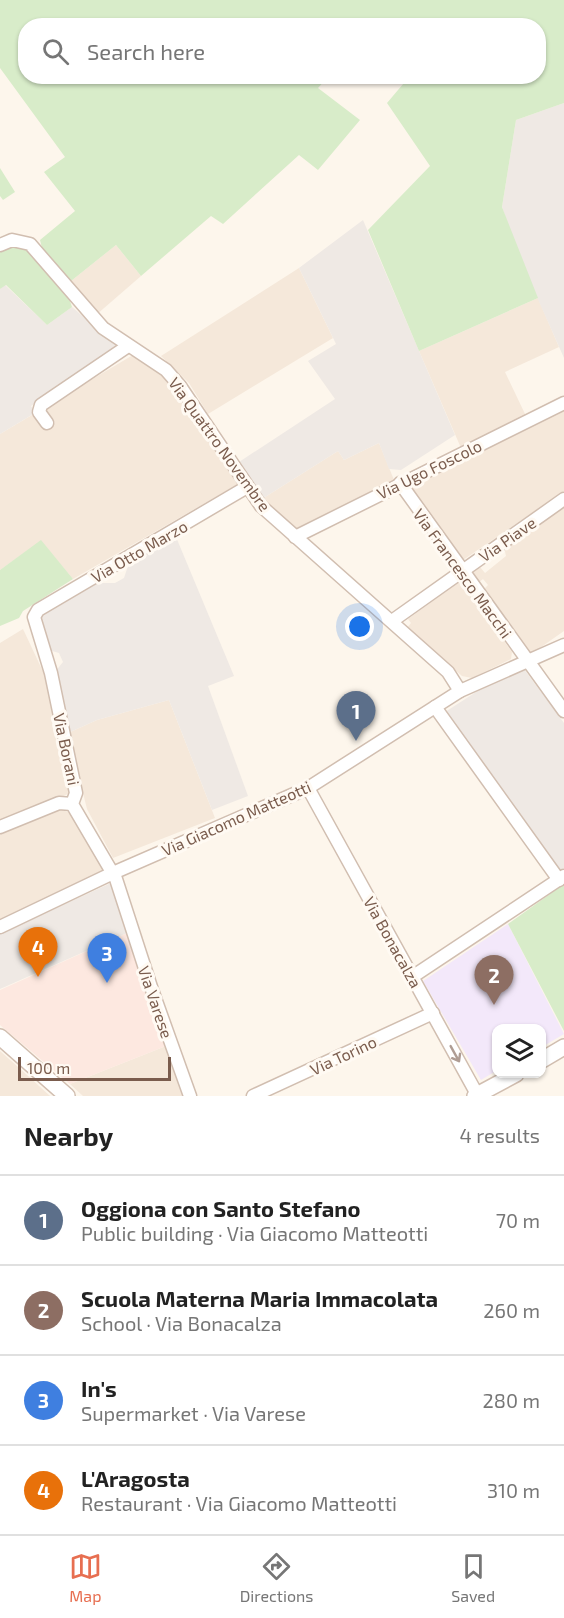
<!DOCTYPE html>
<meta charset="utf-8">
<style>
body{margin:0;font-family:"Exo 2",sans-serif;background:#f6f6f6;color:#222}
.controls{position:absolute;right:18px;bottom:18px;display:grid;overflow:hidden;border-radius:12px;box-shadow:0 2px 4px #0004}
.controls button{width:54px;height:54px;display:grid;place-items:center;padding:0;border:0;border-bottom:2px solid #e0e0e0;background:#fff;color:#222;font:30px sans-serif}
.scale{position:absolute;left:18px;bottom:15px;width:153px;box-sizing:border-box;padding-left:6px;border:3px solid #7a5c4d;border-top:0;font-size:16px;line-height:21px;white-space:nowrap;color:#7a5c4d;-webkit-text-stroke:4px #fffaf3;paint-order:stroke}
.you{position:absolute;left:360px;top:627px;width:21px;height:21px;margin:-15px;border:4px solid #fff;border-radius:50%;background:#1a73e8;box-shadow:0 0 0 9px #1a73e833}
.badge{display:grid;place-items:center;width:39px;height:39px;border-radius:50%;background:#e76f51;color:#fff;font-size:20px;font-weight:700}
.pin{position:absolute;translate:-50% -50px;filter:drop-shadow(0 2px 3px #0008)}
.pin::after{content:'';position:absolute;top:32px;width:21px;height:18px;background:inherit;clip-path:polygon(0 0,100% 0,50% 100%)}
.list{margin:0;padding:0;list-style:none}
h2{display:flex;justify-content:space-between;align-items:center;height:78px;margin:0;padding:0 24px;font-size:26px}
h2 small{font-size:20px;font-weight:400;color:#767676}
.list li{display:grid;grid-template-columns:39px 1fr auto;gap:18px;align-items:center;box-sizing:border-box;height:90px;padding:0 24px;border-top:2px solid #e0e0e0}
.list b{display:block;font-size:22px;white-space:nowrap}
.list p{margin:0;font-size:20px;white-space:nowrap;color:#767676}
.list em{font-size:20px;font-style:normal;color:#767676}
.icon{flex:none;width:33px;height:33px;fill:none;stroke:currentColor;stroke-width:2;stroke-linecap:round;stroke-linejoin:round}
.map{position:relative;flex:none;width:564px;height:1096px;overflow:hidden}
.search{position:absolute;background:#fff;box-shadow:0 2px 4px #0004;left:18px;right:18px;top:18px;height:66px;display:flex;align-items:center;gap:15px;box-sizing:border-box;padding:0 21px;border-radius:24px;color:#767676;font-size:22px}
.sheet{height:438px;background:#fff}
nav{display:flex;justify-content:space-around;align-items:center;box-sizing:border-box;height:84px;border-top:2px solid #e0e0e0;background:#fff;font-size:16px;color:#767676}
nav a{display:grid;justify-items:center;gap:3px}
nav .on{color:#e76f51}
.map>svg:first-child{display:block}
.residential{fill:#f5e8da}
.commercial{fill:#fde8e0}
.industrial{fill:#efe9e4}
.education{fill:#f3e8fa}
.green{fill:#d8ecc9}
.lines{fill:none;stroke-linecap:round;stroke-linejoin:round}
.minor-casing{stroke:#d1beb0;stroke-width:15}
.tertiary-casing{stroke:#d1beb0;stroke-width:18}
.minor{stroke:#fff;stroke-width:12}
.tertiary{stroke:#fff;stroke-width:15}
.oneway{stroke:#af9d94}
.labels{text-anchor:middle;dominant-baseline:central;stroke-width:6;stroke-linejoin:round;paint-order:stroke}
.street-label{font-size:16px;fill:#7a5c4d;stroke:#fffaf3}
</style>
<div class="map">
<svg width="564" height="1096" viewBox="0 0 564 1096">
<rect width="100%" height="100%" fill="#fdf6ec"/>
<!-- residential -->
<g class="residential">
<polygon points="116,245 141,276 96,315 71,281"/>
<polygon points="299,268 333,338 208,414 189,383 161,356"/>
<polygon points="538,298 559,347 505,372 526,416 461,448 419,351"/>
<polygon points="133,355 160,372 238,484 73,579 41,541 0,570 0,434"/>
<polygon points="564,410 564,491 463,560 409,487"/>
<polygon points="379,443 394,480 297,528 288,525 262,499 338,451 344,460"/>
<polygon points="564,506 564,631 534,652 529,652 483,590 488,585 483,579 478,583 470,573 480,567 485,573 506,556 504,547"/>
<polygon points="460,581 512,652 511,659 472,678 462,676 407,628 411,623 408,619"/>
<polygon points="23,629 46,678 58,720 52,721 53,728 70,793 0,824 0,643"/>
<polygon points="169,700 215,818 113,858 87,809 68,733 97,720"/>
<polygon points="57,808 70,813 104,864 101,875 0,922 0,833"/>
<polygon points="166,1046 184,1096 83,1096 70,1084"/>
<polygon points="0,1051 27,1075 50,1096 0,1096"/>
</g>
<!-- commercial -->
<polygon class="commercial" points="127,933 166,1046 70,1084 0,1025 0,990"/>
<!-- industrial -->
<g class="industrial">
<polygon points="564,103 564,358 521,261 502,207 516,120"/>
<polygon points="363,220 455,435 401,470 389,469 379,443 344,460 338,451 262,499 239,462 335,399 308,361 336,344 299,268"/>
<polygon points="5,285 47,325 72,307 117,346 116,351 31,406 35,413 0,434 0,289"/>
<polygon points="176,537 234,676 208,686 248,796 212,810 169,700 97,720 68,733 55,672 63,662 59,653 49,650 39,622 42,615 98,583 115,583 124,578 128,566"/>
<polygon points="524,669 564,723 564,868 559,871 442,714 487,685"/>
<polygon points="111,883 127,933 0,989 0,934"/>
</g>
<!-- education -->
<polygon class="education" points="508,924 564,1034 542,1047 542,1028 496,1028 496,1071 481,1080 423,981"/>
<!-- green -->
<g class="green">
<polygon points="0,0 564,0 564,103 516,120 502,207 538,298 419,351 368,230 430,166 387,103 409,77 538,76 538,26 394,26 382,20 378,26 26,26 26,76 328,77 318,88 360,120 318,170 299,155 223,224 211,216 141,276 116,245 71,281 42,248 40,240 75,211 44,172 65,157 0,68"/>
<polygon points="0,168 15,192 3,200 0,196"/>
<polygon points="12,246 25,248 70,301 72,307 47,325 6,285 0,289 0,251"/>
<polygon points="41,540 73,579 23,611 19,618 0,626 0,570"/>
<polygon points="564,884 564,1031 508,924"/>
</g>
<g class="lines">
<defs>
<g id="minor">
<polyline points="0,245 12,240 30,244 103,328 166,370 180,386 261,506 448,672 460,691"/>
<polyline points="47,423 39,412 41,405 128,346"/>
<polyline points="400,483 564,711"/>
<polyline points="295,537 564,403"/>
<polyline points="392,621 564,499"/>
<polyline points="435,707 559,880"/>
<polyline points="308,788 478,1096"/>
<polyline points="0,827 59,803 72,804"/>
<polyline points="0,927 113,873 308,788 460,691 564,645"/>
<polyline points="412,977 564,876"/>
<polyline points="190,1096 151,987 116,879 72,804 76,793 51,673 34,617 38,610 247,487"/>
<polyline points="253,1096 433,1013"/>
</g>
<g id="tertiary">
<polyline points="0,1037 67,1096"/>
<polyline points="542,1060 564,1047"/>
<polyline points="475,1096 516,1074"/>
</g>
</defs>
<!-- minor casing -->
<use href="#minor" class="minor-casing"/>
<!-- tertiary casing -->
<use href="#tertiary" class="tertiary-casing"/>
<!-- minor -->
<use href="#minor" class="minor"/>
<!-- tertiary -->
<use href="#tertiary" class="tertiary"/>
</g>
<!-- one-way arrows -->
<defs><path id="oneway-shaft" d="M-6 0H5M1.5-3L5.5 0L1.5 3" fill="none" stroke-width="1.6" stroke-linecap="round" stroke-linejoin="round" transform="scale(1.5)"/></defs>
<use class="oneway" href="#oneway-shaft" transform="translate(455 1054) rotate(61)"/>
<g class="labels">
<!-- street labels -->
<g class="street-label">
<text transform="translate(220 444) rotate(54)">Via Quattro Novembre</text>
<text transform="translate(429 469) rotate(-26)">Via Ugo Foscolo</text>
<text transform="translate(507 539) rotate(-35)">Via Piave</text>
<text transform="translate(139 551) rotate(-30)">Via Otto Marzo</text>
<text transform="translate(463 573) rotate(54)">Via Francesco Macchi</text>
<text transform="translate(67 749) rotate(78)">Via Borani</text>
<text transform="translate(236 818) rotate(-24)">Via Giacomo Matteotti</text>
<text transform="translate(393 942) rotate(61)">Via Bonacalza</text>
<text transform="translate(156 1002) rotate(71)">Via Varese</text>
<text transform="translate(343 1055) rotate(-25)">Via Torino</text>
</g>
</g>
</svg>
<div class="controls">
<button><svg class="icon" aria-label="layers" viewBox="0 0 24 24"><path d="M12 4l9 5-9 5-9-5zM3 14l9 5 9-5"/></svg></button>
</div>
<div class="scale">100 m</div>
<div class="you"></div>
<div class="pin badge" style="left:356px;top:741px;background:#5c6f8a">1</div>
<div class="pin badge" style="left:494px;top:1005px;background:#8d6e63">2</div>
<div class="pin badge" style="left:107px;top:983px;background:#3f7fe0">3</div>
<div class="pin badge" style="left:38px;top:977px;background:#e8710a">4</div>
<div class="search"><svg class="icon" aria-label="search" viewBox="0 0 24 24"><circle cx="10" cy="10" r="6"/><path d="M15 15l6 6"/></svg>Search here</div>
</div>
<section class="sheet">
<h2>Nearby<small>4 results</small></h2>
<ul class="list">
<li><span class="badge" style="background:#5c6f8a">1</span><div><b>Oggiona con Santo Stefano</b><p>Public building · Via Giacomo Matteotti</p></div><em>70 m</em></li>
<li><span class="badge" style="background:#8d6e63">2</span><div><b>Scuola Materna Maria Immacolata</b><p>School · Via Bonacalza</p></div><em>260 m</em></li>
<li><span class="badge" style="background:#3f7fe0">3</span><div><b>In's</b><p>Supermarket · Via Varese</p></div><em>280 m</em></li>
<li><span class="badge" style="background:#e8710a">4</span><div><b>L'Aragosta</b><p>Restaurant · Via Giacomo Matteotti</p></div><em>310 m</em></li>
</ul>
</section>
<nav>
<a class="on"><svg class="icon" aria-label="map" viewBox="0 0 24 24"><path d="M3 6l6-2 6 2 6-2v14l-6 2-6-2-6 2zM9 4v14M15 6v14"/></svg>Map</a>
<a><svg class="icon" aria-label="directions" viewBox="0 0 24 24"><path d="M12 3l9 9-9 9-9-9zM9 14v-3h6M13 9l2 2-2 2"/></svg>Directions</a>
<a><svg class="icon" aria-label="saved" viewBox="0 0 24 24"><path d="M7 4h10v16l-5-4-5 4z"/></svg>Saved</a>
</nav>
